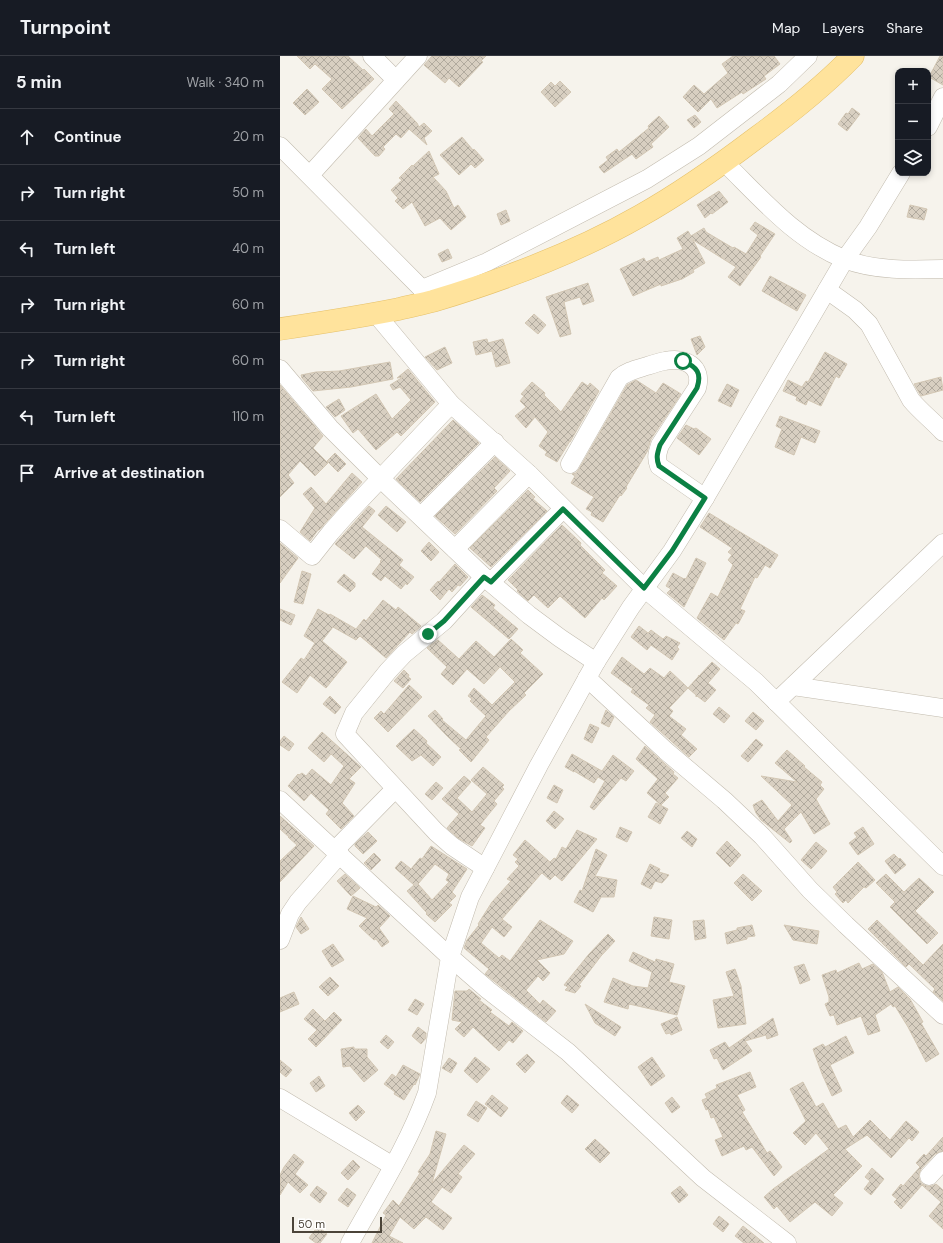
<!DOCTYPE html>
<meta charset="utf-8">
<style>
body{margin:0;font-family:"DM Sans",sans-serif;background:#20242c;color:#f1f3f6}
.controls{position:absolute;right:12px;top:12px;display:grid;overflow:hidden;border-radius:8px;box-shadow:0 2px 6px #0003}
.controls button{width:36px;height:36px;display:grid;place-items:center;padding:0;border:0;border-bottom:1px solid #363941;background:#171b24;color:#f1f3f6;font:20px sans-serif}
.scale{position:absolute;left:12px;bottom:10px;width:90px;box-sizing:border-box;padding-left:4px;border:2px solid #4b4439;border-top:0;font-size:11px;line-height:14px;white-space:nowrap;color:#4b4439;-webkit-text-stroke:3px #fff;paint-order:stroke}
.stop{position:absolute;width:12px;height:12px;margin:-9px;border:3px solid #0b8043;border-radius:50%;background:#fff}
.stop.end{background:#0b8043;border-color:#fff;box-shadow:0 1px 4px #0008}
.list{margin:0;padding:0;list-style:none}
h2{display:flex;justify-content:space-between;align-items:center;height:52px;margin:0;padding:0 16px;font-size:17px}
h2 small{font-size:13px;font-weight:400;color:#9ea1a6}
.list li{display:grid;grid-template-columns:26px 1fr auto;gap:12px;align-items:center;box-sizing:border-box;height:56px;padding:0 16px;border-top:1px solid #363941}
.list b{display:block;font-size:15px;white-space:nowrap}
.list em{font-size:13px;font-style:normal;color:#9ea1a6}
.icon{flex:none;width:22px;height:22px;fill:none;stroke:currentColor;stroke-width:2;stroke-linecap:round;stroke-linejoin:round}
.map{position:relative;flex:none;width:663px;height:1187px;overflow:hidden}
header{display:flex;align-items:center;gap:24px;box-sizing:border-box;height:56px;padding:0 20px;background:#171b24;border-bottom:1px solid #363941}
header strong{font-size:19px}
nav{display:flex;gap:22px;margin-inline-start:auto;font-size:14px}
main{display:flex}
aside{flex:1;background:#171b24}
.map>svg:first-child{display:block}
.building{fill:url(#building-cross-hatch);stroke:#d3c7b4;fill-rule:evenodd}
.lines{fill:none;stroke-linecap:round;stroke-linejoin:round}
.minor-casing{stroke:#c2bbae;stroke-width:19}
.major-casing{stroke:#e6c16a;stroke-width:23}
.minor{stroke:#fff;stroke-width:18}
.major{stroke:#ffe39c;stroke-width:22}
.route{stroke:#0b8043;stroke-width:5}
</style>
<header>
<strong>Turnpoint</strong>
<nav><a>Map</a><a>Layers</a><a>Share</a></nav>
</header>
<main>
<aside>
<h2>5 min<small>Walk · 340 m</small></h2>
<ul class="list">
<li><svg class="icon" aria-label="ahead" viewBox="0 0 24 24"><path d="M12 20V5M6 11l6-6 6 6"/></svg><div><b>Continue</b></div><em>20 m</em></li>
<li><svg class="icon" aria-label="right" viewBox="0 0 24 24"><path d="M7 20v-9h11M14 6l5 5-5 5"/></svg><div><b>Turn right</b></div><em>50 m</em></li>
<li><svg class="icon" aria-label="left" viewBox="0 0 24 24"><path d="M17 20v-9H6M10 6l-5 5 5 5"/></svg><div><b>Turn left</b></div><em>40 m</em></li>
<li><svg class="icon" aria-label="right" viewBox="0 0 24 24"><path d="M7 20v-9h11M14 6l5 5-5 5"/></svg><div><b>Turn right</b></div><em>60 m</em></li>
<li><svg class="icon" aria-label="right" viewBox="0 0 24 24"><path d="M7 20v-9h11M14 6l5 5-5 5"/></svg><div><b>Turn right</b></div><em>60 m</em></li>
<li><svg class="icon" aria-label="left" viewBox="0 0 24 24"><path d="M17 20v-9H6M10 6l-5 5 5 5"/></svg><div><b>Turn left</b></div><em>110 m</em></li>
<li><svg class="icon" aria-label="arrive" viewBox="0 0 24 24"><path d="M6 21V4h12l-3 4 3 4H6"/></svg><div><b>Arrive at destination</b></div></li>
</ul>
</aside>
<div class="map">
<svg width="663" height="1187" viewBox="0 0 663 1187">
<defs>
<pattern id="building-cross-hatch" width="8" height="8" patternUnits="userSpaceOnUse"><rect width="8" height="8" fill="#d8cfc1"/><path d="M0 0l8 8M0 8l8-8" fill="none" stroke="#b1aa9e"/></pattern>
</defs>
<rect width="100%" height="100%" fill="#f6f3ec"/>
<!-- building -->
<g class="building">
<polygon points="17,0 68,0 83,14 84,13 94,23 62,53 42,33 52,23 35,8 30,13"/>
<polygon points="152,0 206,0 201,5 203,6 179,31 169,22 165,27 144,9"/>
<polygon points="453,0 494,0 500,8 484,20 486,23 463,38 462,36 437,52 431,43 418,56 403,41 414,29 424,38 448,17 442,8"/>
<polygon points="660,0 663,0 663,29 649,21"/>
<polygon points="280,25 291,36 275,51 261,36 271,26 275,30"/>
<polygon points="27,33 39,46 25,59 13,47"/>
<polygon points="116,45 137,67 139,71 144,67 152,75 144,82 147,89 129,73 121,82 116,78 103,91 105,93 99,100 95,100 78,82 86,73 92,80 114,58 109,53"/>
<polygon points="572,52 580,58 567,75 558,68 566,57 568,58"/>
<polygon points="415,59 421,66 414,72 407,64"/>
<polygon points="379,60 389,71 371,88 373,91 356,103 352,98 324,117 319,111 328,104 326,101 337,93 339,96 369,72 368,70"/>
<polygon points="182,81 193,94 194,93 204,104 195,112 191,108 179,119 160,99"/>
<polygon points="149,95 159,118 153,121 166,135 174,152 178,149 186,161 171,174 160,162 145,170 132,146 123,153 115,145 118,142 111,134 122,124 119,122 132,109 133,110"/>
<polygon points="439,135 448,146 432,158 431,157 425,162 417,149"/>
<polygon points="630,149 647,153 644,164 627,161"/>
<polygon points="226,154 230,165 221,169 217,158"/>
<polygon points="475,166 495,178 480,200 481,201 460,230 448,221 456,211 413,184 425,207 413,214 414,216 402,223 381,230 381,228 353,240 340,213 364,202 366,206 378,201 379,204 403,193 397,182 408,175 411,180 424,172 426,176 453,192 454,191 466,198 478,179 470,173"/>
<polygon points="168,193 172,202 162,206 158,198"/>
<polygon points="490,220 526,239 517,255 482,235"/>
<polygon points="308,227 314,245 303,249 300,241 284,246 291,278 280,281 266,241"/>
<polygon points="254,258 266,269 258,278 245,267"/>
<polygon points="420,280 425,291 417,299 411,283"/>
<polygon points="207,283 208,287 223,283 230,307 216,311 212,295 196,299 193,286"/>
<polygon points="165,291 172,307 157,314 145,301"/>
<polygon points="545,296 567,308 559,322 556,320 541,350 528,344 526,349 516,344 517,341 503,335 508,324 522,331 526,325 528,326"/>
<polygon points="110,306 113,323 71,331 33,335 22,322 21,319 36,316 59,315"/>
<polygon points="128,313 155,346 121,380 117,376 96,394 78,373 73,377 61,360 96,338 112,363 131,344 120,331 113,334 110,329 123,321 117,322"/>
<polygon points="661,321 663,334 641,340 634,328"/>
<polygon points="356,324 376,337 383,327 401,338 371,383 367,396 346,431 347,432 341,440 340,439 323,466 311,459 312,456 306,453 314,441 291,427 295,420 292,418 296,417 299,413 347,329"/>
<polygon points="252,326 265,337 264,339 281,356 302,326 308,330 310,327 319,335 290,386 290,385 277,406 265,399 267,396 259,390 268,376 255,361 246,372 235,360 246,351 240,345 244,340 241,338"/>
<polygon points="447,328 459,334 451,351 438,345"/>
<polygon points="0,329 43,380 33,392 48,407 35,420 20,405 8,419 14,427 0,441"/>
<polygon points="59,343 65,354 55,361 46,351"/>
<polygon points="500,360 540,375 535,387 521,381 514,399 495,391 502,373 496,370"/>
<polygon points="173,364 199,387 140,446 116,423"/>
<polygon points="406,369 414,373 416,372 431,383 419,399 397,382"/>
<polygon points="55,397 66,408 58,416 47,405"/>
<polygon points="215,401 230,415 214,432 217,435 175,478 155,460"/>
<polygon points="72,417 82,426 39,474 38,474 30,485 20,476 35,452 23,438 31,431 46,448"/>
<polygon points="248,434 255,441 253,443 267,455 211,511 190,492"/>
<polygon points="89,450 95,455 82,471 123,504 119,509 134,521 127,529 126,527 121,533 105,520 101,525 92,518 101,506 100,505 102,504 86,490 74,503 55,488"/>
<polygon points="106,450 126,466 117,476 98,459"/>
<polygon points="429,457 498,499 490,512 485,509 477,522 475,521 460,553 465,555 458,568 456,567 444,584 417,562 431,537 438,541 453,509 448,504 452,499 448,496 452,492 420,471"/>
<polygon points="282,469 301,487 300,489 325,514 322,517 337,530 324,544 322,542 305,562 280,540 268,552 254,539 248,545 237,535 238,534 228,524"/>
<polygon points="149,486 159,496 151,505 141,495"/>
<polygon points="0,487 18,502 0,527"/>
<polygon points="416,502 426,507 404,551 387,537 391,533 386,530 393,517 404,523 405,522 406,523"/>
<polygon points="175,508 188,521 180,530 178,529 172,536 169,533 160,544 150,534 158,525 159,526"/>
<polygon points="22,515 31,518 23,548 14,546"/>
<polygon points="64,518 75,527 75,531 70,536 57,526"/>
<polygon points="202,539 215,549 213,552 238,573 229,583 191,551"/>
<polygon points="103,544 116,554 118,551 141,570 132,578 130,576 106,602 80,580 76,584 53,571 42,585 67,606 46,632 30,619 17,637 2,626 21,602 24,604 35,587 24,580 38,553 49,559 50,558 76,573 84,563 86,565"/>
<polygon points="0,553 15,559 11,569 0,564"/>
<polygon points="359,570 368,577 371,574 383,583 386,580 400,587 397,591 399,593 392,604 371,589 367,594 351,581"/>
<polygon points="231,583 243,594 240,597 263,618 244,637 246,639 229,655 206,681 209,684 191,706 179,694 181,693 167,680 148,660 155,654 163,663 162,664 186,684 206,660 190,645 192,643 188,640 194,632 212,649 235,626 220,611 204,628 187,613 173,629 161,618 167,611 147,592 158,584 179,603 196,585 214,601"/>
<polygon points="342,601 364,618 370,612 384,622 390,615 408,632 389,652 393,655 389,660 406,673 401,679 417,693 409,701 370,666 375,659 366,652 369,649 351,636 353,633 331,617"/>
<polygon points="432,606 440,613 428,627 436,634 425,646 417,640 416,641 416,639 408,632 418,621 419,619 419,620"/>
<polygon points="124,614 129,619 128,621 131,623 123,632 114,625"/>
<polygon points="129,629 142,641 108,676 94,662 101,655 104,658"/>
<polygon points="50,640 61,651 55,658 43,648"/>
<polygon points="439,651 450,660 444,667 433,658"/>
<polygon points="326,654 334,661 329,671 321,667"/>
<polygon points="473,656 484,665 476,674 465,665"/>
<polygon points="310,668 319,672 312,687 304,683"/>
<polygon points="134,673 147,685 146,687 161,701 153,710 141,699 132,705 116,690"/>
<polygon points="42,676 81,711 69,723 75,727 62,747 74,760 61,773 46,758 49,754 31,737 24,745 8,730 18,718 19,719 22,717 26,720 32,713 51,729 64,710 51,698 44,706 28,692"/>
<polygon points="4,680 14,688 9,695 0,689 0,685"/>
<polygon points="476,683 483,689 468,706 461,700"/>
<polygon points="365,690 394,716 393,718 398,722 385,737 389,741 381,749 367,737 378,723 356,703"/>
<polygon points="507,694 525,710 524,711 542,726 540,729 544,733 536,743 550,768 534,778 521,756 504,773 512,785 510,787 481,764 476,757 473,749 482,744 498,765 512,749 481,720 517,726 495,707"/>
<polygon points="292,698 322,715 333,699 354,715 346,725 341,722 314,754 310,751 325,725 318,721 314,727 294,715 294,716 285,711"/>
<polygon points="203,711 224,729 222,731 224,733 214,745 217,748 200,769 205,772 192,790 178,782 167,772 179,758 162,743 184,720 191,726 177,742 192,756 207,738 191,724"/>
<polygon points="156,726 163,732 152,744 145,738"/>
<polygon points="274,729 283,734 277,747 267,742"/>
<polygon points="376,747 388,753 380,768 368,761"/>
<polygon points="274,755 284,763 275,773 266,765"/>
<polygon points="0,760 34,790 0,826 0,805 17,789 8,781 9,781 0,773"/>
<polygon points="340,771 352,776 347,786 336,781"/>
<polygon points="583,771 594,788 578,799 569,787 577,781 574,777"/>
<polygon points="297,774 317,783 282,825 275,819 270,824 262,817 260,819 222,863 232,871 224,881 212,871 201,887 219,902 222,899 230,905 260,864 293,885 284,898 257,904 270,917 263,925 258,920 246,934 260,948 263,944 276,955 266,966 205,918 209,913 184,892 187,884 199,869 198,868 212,846 231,825 227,823 239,810 235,806 238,803 233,799 245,784 270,806 274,802 276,803 282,791 286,793"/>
<polygon points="407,775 417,783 412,791 401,782"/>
<polygon points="88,776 97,785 83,798 75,790 75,788"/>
<polygon points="447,785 461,799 450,811 436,797"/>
<polygon points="536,786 547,795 531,813 521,804"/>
<path d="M151,790L187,813L172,836L176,840L169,847L172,849L155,866L146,858L147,857L127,835L134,829L115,812L121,805L131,813L140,802L142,803ZM155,808L169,818L166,824L169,826L152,844L138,828Z"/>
<polygon points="316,793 327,799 315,820 337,824 334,841 321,841 313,856 294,846 300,834 302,835"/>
<polygon points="94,797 101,804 91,814 84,807"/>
<polygon points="614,798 619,803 620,802 626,809 615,818 605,805"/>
<polygon points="578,806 595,824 586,832 584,831 568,847 566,844 563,847 555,838 557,836 553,831"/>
<polygon points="370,808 380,813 379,816 389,819 382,827 375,825 371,833 361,828"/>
<polygon points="65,818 80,832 71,840 57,825"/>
<polygon points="463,818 482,835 472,845 454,827"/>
<polygon points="606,818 624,836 639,822 654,836 635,855 658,877 647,888 610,851 615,846 596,827"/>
<polygon points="73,840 96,851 98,849 110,860 99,872 109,886 102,891 96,883 94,884 79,870 87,862 67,853"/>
<polygon points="21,861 29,873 21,878 16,871"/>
<polygon points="374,861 392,864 389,883 371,880"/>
<polygon points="424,864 426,882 415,884 413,865"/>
<polygon points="597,864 643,909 663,888 663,945 653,936 655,933 629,908 626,911 588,873"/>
<polygon points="472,869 475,880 467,881 467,883 447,888 445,877 457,874 457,872"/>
<polygon points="504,869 539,875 537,888 513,884"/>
<polygon points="328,878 335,885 321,900 299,929 301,930 295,937 285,934 288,931 284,929 309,898"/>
<polygon points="53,888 64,904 52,911 42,895"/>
<polygon points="353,896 375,906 376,903 394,908 389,926 405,930 397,959 349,948 348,953 324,946 333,922 353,930 368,932 372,916 349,905"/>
<polygon points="579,907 582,913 593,908 602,916 610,936 618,931 630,943 643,966 641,967 659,998 646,1006 628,971 615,950 613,951 611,948 595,959 600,975 588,979 581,960 557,969 554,959 550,960 545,948 549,946 549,941 542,919 556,914 557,917"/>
<polygon points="524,908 530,924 520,928 514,911"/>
<polygon points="455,913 461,930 466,968 438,972 433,944 454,940 446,916"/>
<polygon points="50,921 59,930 48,940 39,931"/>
<polygon points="189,933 201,943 199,944 212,954 210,956 229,970 232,966 243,975 233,987 229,984 219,995 193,971 184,981 175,973 182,966 172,964 175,935 187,935"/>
<polygon points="14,936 19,948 0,956 0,942"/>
<polygon points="135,943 144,948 137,959 128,954"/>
<polygon points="305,948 341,971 335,980 315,967"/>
<polygon points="33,953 45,965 54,956 62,964 36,991 28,983 37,974 24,963"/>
<polygon points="397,961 402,974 391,979 390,977 386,978 381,968"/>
<polygon points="493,962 498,979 487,983 486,979 465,985 472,995 443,1014 437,1002 434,1003 430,994 445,986 449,992"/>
<polygon points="138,971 146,977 146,982 141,988 132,980"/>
<polygon points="106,979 114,986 108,993 100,986"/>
<polygon points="566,980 574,997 550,1009 562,1035 552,1040 542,1018 533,993 543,988 545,991"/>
<polygon points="74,991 74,993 87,993 87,1001 98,1014 84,1026 70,1010 63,1011 61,993"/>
<polygon points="247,998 255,1006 245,1017 236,1008"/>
<polygon points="195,1001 210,1013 197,1027 184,1015"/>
<polygon points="372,1001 385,1020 371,1030 358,1011"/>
<polygon points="169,1002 177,1007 171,1017 162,1012"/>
<polygon points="0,1004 12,1014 6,1021 0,1016"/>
<polygon points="123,1009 140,1018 135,1029 134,1028 124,1044 114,1038 115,1036 104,1028 112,1018 116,1021"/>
<polygon points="470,1016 476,1031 457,1039 465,1054 462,1056 487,1097 490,1095 502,1111 494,1120 472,1091 466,1094 464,1090 442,1100 435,1084 443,1081 434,1061 431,1062 428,1053 426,1054 422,1044 427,1042 425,1038 437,1032 436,1029"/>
<polygon points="39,1020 45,1030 36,1036 30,1027"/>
<polygon points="523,1026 536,1051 543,1047 558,1073 566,1069 573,1081 590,1064 610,1084 626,1065 639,1076 632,1085 629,1082 611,1102 587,1079 565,1093 582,1110 553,1139 563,1147 552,1160 535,1146 510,1166 497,1150 494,1153 484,1141 493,1133 549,1093 536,1077 525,1089 513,1077 526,1065 510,1033"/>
<polygon points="212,1039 228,1052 221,1061 205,1048"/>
<polygon points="287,1039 299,1049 292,1057 281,1047"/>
<polygon points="392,1041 400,1051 392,1057 385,1047"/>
<polygon points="196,1045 207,1052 198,1066 187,1059"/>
<polygon points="78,1049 85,1056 76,1065 69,1057"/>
<polygon points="156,1075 166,1078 152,1127 184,1089 195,1098 178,1118 182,1121 171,1137 162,1131 151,1146 172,1162 163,1174 146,1161 134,1173 120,1161 109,1180 123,1187 92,1187 106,1159 103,1157 113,1144 119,1150 140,1117 138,1116 150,1098"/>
<polygon points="663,1081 663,1095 655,1098 641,1113 639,1118 639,1123 642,1128 647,1130 652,1130 656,1128 663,1134 663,1173 649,1160 661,1146 642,1129 621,1153 614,1146 617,1143 612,1139 621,1128 623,1130 640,1111 636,1107 644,1098 646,1100"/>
<polygon points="315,1083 330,1097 320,1107 305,1093"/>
<polygon points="14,1098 24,1106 15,1118 28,1129 20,1137 8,1126 0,1139 0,1119 4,1111"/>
<polygon points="73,1104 80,1111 68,1124 61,1117"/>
<polygon points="592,1112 604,1123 591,1139 584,1133 590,1125 585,1121"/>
<polygon points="37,1130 47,1137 40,1147 30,1139"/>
<polygon points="400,1130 408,1139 399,1147 391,1137"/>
<polygon points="67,1132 76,1139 68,1151 58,1144"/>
<polygon points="439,1160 449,1168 443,1176 433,1168"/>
<polygon points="38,1170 47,1178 40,1187 36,1187 29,1182"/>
<polygon points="463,1170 484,1187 464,1187 455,1180"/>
</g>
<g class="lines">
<defs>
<g id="minor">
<polyline points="92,0 116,24"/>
<polyline points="648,71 663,41"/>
<polyline points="0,90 142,233 149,242"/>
<path d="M444,106C481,142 515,183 564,203C594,215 631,214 663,213"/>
<polyline points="30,119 138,0"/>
<polyline points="142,233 207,206 367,123 419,90 499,28 528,0"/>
<path d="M547,234L575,254L589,268L631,344C641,356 653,365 663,376"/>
<polyline points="96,258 171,348 249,418 364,532 476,626 663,810"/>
<polyline points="0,313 50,372 101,423 204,521 249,559 280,582 316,606"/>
<path d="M290,408L339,322C347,315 357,313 367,310C373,308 379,306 385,305C405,301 423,310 417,332L380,389C377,398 376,402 379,410L425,442"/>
<polyline points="141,460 215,386"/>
<polyline points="0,473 32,500 51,476 67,458 171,348"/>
<polyline points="175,493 249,418"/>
<polyline points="204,521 164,565 124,598 108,615 74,657 65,678 156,776 172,790 205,812"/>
<polyline points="211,526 283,453"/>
<polyline points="307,622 386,695 444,744 482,780 530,834 566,869 663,959"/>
<polyline points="513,630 663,652"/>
<polyline points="496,646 663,487"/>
<path d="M0,744L170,901L147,1037C128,1090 97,1138 70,1187"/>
<polyline points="55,794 115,733"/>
<polyline points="0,884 10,858 18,846 60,798"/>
<polyline points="0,1042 113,1110"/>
<polyline points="649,1120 663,1105"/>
<polyline points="507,1187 423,1122 288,996 208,934 170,901 190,841 259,709 316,606 351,551 392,495 425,442 565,203 588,171 621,117"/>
</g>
<path id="major" d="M0,273C40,267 79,261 119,253C130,250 142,248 153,245C223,224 297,196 360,160C401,137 439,110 476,82C510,57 544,30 573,0"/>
</defs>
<!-- minor casing -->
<use href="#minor" class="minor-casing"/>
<!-- major casing -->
<use href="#major" class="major-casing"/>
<!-- minor -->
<use href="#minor" class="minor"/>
<!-- major -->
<use href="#major" class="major"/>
</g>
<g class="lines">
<!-- route -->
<path class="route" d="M148,578L164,565L204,521L211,526L283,453L364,532L392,495L425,442L379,410C376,402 377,398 380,389L417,332C422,317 417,311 403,305"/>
</g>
</svg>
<div class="controls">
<button>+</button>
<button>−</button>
<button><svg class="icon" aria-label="layers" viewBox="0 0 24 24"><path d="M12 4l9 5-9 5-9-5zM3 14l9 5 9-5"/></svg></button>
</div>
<div class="scale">50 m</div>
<div class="stop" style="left:403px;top:305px"></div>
<div class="stop end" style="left:148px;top:578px"></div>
</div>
</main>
